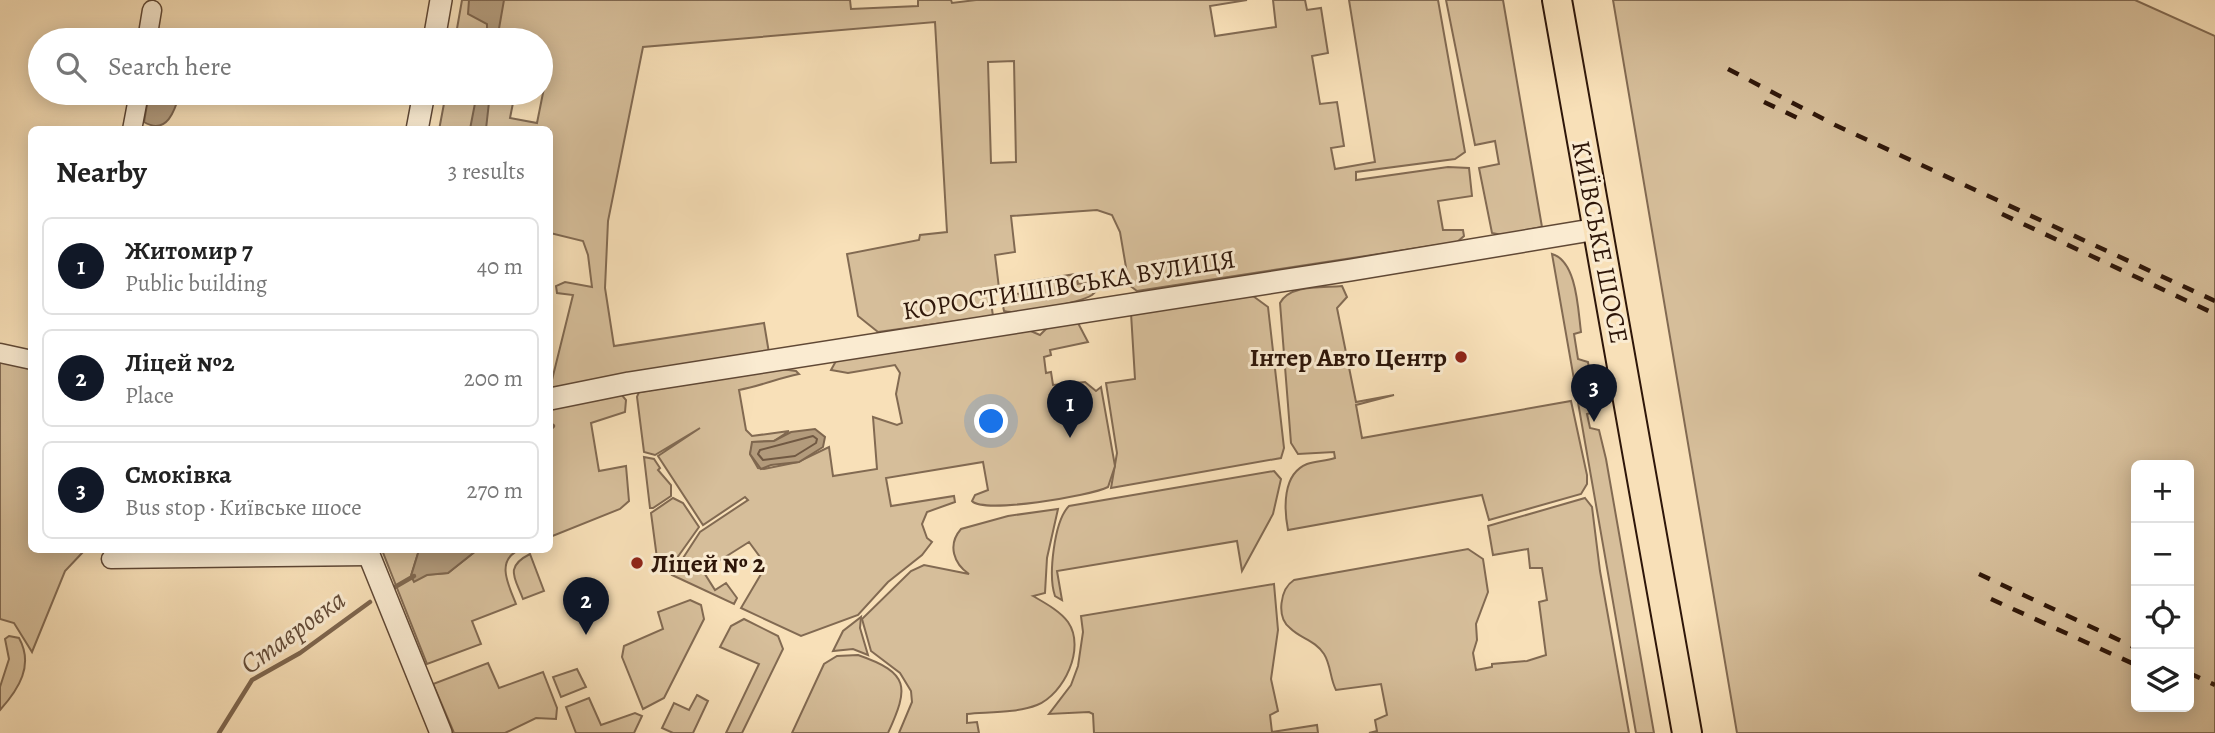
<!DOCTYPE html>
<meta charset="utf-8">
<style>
body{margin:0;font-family:Alegreya,serif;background:#f6f6f6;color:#222}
.controls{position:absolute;right:21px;bottom:21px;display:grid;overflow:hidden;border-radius:10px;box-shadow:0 4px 18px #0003}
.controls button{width:63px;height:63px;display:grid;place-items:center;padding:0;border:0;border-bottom:2px solid #e0e0e0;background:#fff;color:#222;font:35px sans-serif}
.you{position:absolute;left:992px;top:422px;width:24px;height:24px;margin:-18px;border:5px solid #fff;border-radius:50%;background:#1a73e8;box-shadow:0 0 0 10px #1a73e833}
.badge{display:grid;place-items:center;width:46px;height:46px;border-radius:50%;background:#111827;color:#fff;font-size:23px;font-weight:700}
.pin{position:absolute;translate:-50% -58px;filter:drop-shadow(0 2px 4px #0008)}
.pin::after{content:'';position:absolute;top:37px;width:24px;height:21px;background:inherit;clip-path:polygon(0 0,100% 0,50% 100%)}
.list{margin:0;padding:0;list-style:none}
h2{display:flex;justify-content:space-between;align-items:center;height:91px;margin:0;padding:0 28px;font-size:30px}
h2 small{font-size:23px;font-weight:400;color:#767676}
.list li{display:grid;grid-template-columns:46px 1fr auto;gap:21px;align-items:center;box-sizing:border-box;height:98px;margin:0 14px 14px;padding:0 14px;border:2px solid #e0e0e0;border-radius:10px}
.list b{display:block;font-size:26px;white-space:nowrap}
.list p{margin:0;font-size:23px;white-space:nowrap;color:#767676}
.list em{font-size:23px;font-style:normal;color:#767676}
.icon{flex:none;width:38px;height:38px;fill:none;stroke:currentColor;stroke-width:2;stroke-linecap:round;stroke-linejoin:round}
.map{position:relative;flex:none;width:2215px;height:733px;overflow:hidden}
.search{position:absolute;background:#fff;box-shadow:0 4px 18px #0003;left:28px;top:28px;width:525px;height:77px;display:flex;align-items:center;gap:18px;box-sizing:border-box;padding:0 24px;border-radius:38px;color:#767676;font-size:26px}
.panel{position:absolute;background:#fff;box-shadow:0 4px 18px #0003;left:28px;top:126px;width:525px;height:427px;border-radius:10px}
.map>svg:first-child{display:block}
.green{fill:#d6be9a;stroke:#826a52;stroke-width:2;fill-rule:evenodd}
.water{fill:#b39b7c;stroke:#7e664e;stroke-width:2}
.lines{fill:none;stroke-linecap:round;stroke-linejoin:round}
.shore{stroke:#705842;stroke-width:2}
.stream{stroke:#7e664e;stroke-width:4.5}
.minor-casing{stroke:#604835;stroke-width:21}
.tertiary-casing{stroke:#604835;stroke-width:24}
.primary-casing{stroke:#2e1609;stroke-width:32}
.minor{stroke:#faebd1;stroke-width:18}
.tertiary{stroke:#faebd1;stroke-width:21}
.primary{stroke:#f8e0b8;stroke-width:28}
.rail{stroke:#2e1609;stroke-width:4.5;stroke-dasharray:12 12;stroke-linecap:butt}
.poi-dot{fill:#8f2418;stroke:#faebd1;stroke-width:2.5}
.labels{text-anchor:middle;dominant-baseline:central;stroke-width:6;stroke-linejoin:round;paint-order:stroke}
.street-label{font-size:26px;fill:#2e1609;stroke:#faebd1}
.poi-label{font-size:26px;font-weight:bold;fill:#2e1609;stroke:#faebd1;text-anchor:end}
.water-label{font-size:28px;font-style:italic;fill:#634b37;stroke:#faebd1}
</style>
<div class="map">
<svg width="2215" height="733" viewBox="0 0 2215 733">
<rect width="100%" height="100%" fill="#f8e0b8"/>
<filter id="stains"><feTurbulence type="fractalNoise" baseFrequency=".00286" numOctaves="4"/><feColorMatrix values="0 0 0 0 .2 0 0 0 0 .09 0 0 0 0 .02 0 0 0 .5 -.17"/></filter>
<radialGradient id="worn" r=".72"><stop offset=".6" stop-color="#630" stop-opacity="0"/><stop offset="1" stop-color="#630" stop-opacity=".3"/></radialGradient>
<!-- green -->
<g class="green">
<path d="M462,0H850L851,9L918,6V0H951L952,3L976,0H1247L1210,6L1215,36L1276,27L1273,0H1305L1307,10L1321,8L1328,53L1312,56L1320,104L1337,102L1344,146L1331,148L1335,169L1375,162L1349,0H1438L1465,152L1455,159L1356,172V180L1448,167L1469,168L1472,196L1438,201L1443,230H1463L1464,236L1457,242L1137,291L1129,285L1120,232L1112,215L1097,210L1011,216L1015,252L995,255L999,288L989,289L993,316L878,332L858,316L847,254L919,240L920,235L947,232L935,22L643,47L608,221L605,288L614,346L764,323L769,353L550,388L573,295L557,293L556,286L565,282L592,287L588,255L583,241L550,233V130H439L446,93H515L510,118L537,123L545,83L541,82V40H455ZM1014,61L1016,162L991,163L988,62Z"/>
<polygon points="1446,0 1503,0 1542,227 1502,235 1492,233 1479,168 1499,164 1495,141 1475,145"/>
<path d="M1613,0H2135L2215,36V733H1737ZM2189,465V707H2136V465Z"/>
<path d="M1552,254C1577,261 1578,310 1581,332L1574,334L1578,359L1588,362L1595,412L1587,414L1590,428L1599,430L1606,459L1654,733H1636Z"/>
<path d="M1076,274L1078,284L1100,281C1099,287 1097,291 1092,295C1080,303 1015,315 1004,311L1001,296L1024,293L1023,282Z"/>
<path d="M1342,286L1347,297L1337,308L1356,402L1394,395L1356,405L1362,438L1571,401L1587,475V484L1581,494L1489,520L1482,495L1288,530C1284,509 1282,474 1307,464C1316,461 1326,461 1335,458L1334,452L1298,454L1291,443L1280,303C1290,284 1323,288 1342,286Z"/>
<polygon points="1253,296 1268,307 1284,448 1281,458 1111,488 1117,453 1106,383 1135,379 1131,313"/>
<path d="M1078,323L1088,342L1050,350L1051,355L1044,357L1046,373L1051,372L1053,385L1085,382L1096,391L1101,387L1115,466L1108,487C1091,496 983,514 972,501L975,495L988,490L983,462L886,478L891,506L954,496L955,502L927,512L922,524L927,538L932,542L922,555L888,582L858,615L801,636L741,608L764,569L760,557L749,542L703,571L715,590L726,583L737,598L734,604L672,575L700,532L748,500L745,497L703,525L658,456L700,428L655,455L644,452L637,397L639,392L781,369L796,371L799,374C778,378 761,386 739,390L746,430L752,436L789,431L774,441L753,442L750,454L758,468L764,469L798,462L829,447L833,476L877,469L873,417L897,425L902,423L896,394L900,373L895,365L848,373L831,370L836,361L1026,329L1040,335L1047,328Z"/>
<polygon points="0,359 31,366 32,550 82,550 83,552 65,571 32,652 14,623 0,619"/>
<polygon points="621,394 626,400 625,412 591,423 599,471 626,466 629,501 620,509 550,537 550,403"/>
<polygon points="644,457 654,459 660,468 658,470 671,485 671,496 653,508 650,508"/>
<path d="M1274,471L1281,479L1273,514L1242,571L1237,541L1057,571L1062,600L1055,596C1048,576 1054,521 1069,506Z"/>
<polygon points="673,498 683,503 699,527 667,572 658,566 651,513"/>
<path d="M1585,498L1592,507L1600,571L1629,733H1369L1377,731L1375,720L1387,715L1381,684L1336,690C1330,679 1331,665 1324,654C1315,640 1301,639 1290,628C1276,617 1280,589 1294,580L1468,549L1483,559L1488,592L1476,624L1477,640L1473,653L1476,670L1492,667V664L1527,661L1546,655L1539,602L1547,600L1542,568H1530L1528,549L1493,555L1488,526Z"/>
<path d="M1058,509L1047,558L1045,593L1033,596C1045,603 1060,611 1068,622C1086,648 1064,694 1037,705C1017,713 989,712 967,714V723L977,722L979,733H899L912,702L911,691L900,673L871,651L862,619L911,571L924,565L969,574C954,564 947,545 961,529L1008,516Z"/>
<path d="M382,550H419L411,576L448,573L477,550H519C495,561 509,586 516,604L472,621L481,644L427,664Z"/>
<path d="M530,554L544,591L523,599C515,578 504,567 530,554Z"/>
<polygon points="1274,584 1278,630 1271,679 1278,711 1270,715 1272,732 1317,725 1318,733 1094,733 1093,714 1089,712 1049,714 1071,685 1078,666 1083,632 1081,616"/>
<polygon points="690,600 701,605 704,619 664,698 643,709 622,657 624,646 663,629 658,612"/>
<polygon points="861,617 860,628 868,655 853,649 833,651 843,631"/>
<polygon points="744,619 778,636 783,649 742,733 726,733 759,664 720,647 731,626"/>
<path d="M9,636L19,638C34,665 19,689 0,710V687L9,659L5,639Z"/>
<path d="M858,655C910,673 909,687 888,733H792L824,664L837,656Z"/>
<polygon points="488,663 499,688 543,672 557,708 556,719 536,718 505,733 454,733 433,684"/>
<polygon points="577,669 586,687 561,697 553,677"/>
<polygon points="697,695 708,701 693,733 673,733 662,728 674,703 689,710"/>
<polygon points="589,698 601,725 635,713 642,716 634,733 576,733 566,707"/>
</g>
<!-- water -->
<g class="water">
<polygon points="469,0 504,0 497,40 487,40 487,24 468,14"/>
<path d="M149,93H180C175,110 167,136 144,122Z"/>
<polygon points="477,93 490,93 486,129 470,129"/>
<polygon points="815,429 825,437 823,447 799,462 771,465 761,469 750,454 752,442 774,441 791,432"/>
<polygon points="419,550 477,550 448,573 427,575 414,582 411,576"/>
</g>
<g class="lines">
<!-- shore -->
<polygon class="shore" points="813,436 817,439 816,443 795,456 763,460 758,454 760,450"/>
<!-- stream -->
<g class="stream">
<polyline points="550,429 553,426"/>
<polyline points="395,587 414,576"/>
<polyline points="219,733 252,680 300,653 370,602"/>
</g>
<defs>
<g id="minor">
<polyline points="147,40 152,10"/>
<polyline points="132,130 139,93"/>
<polyline points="0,353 32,360"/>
<polyline points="111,559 368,556"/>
</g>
<g id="tertiary">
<polyline points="434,40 441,0"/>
<polyline points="417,130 424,93"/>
<polyline points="550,399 629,383 1351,270 1597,229"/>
<polyline points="367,550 441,733"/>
</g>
<polyline id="primary" points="1557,0 1687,733"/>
</defs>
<!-- minor casing -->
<use href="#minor" class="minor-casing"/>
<!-- tertiary casing -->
<use href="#tertiary" class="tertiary-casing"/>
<!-- primary casing -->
<use href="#primary" class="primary-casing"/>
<!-- minor -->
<use href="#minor" class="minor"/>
<!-- tertiary -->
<use href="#tertiary" class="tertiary"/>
<!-- primary -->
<use href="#primary" class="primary"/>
<!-- rail -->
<g class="rail">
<polyline points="1728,69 1835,125 2215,301"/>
<polyline points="1764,102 1802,120"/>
<polyline points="2002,214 2215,314"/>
<polyline points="1979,574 2136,648"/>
<polyline points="1991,599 2136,665"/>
<polyline points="2189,673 2215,685"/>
</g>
</g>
<!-- markers -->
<g class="poi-dot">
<circle cx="1461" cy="357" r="7"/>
<circle cx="637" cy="563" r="7"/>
</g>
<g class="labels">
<!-- street labels -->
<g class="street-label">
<text transform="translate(1600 242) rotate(79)">КИЇВСЬКЕ ШОСЕ</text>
<text transform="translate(1069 285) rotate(-9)">КОРОСТИШІВСЬКА ВУЛИЦЯ</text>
</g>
<!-- poi labels -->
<g class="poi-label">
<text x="1447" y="357">Інтер Авто Центр</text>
<text x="651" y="563" text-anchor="start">Ліцей № 2</text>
</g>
<!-- water labels -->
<g class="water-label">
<text transform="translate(293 632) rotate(-36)">Ставровка</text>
</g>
</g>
<rect width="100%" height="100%" filter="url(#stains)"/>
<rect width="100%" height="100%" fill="url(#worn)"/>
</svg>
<div class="controls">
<button>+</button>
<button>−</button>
<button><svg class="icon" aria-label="locate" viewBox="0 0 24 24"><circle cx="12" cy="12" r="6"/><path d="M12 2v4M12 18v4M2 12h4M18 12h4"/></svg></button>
<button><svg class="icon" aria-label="layers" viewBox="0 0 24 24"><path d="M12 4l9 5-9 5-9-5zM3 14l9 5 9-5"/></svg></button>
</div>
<div class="you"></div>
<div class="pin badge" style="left:1070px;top:438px">1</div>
<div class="pin badge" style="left:586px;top:635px">2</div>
<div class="pin badge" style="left:1594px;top:422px">3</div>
<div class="search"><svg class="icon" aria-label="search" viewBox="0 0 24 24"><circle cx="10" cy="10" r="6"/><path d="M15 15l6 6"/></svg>Search here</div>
<section class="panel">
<h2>Nearby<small>3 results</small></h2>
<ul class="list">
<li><span class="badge">1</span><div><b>Житомир 7</b><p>Public building</p></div><em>40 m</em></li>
<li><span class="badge">2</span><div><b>Ліцей №2</b><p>Place</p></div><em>200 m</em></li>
<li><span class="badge">3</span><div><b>Смоківка</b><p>Bus stop · Київське шосе</p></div><em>270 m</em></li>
</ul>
</section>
</div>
